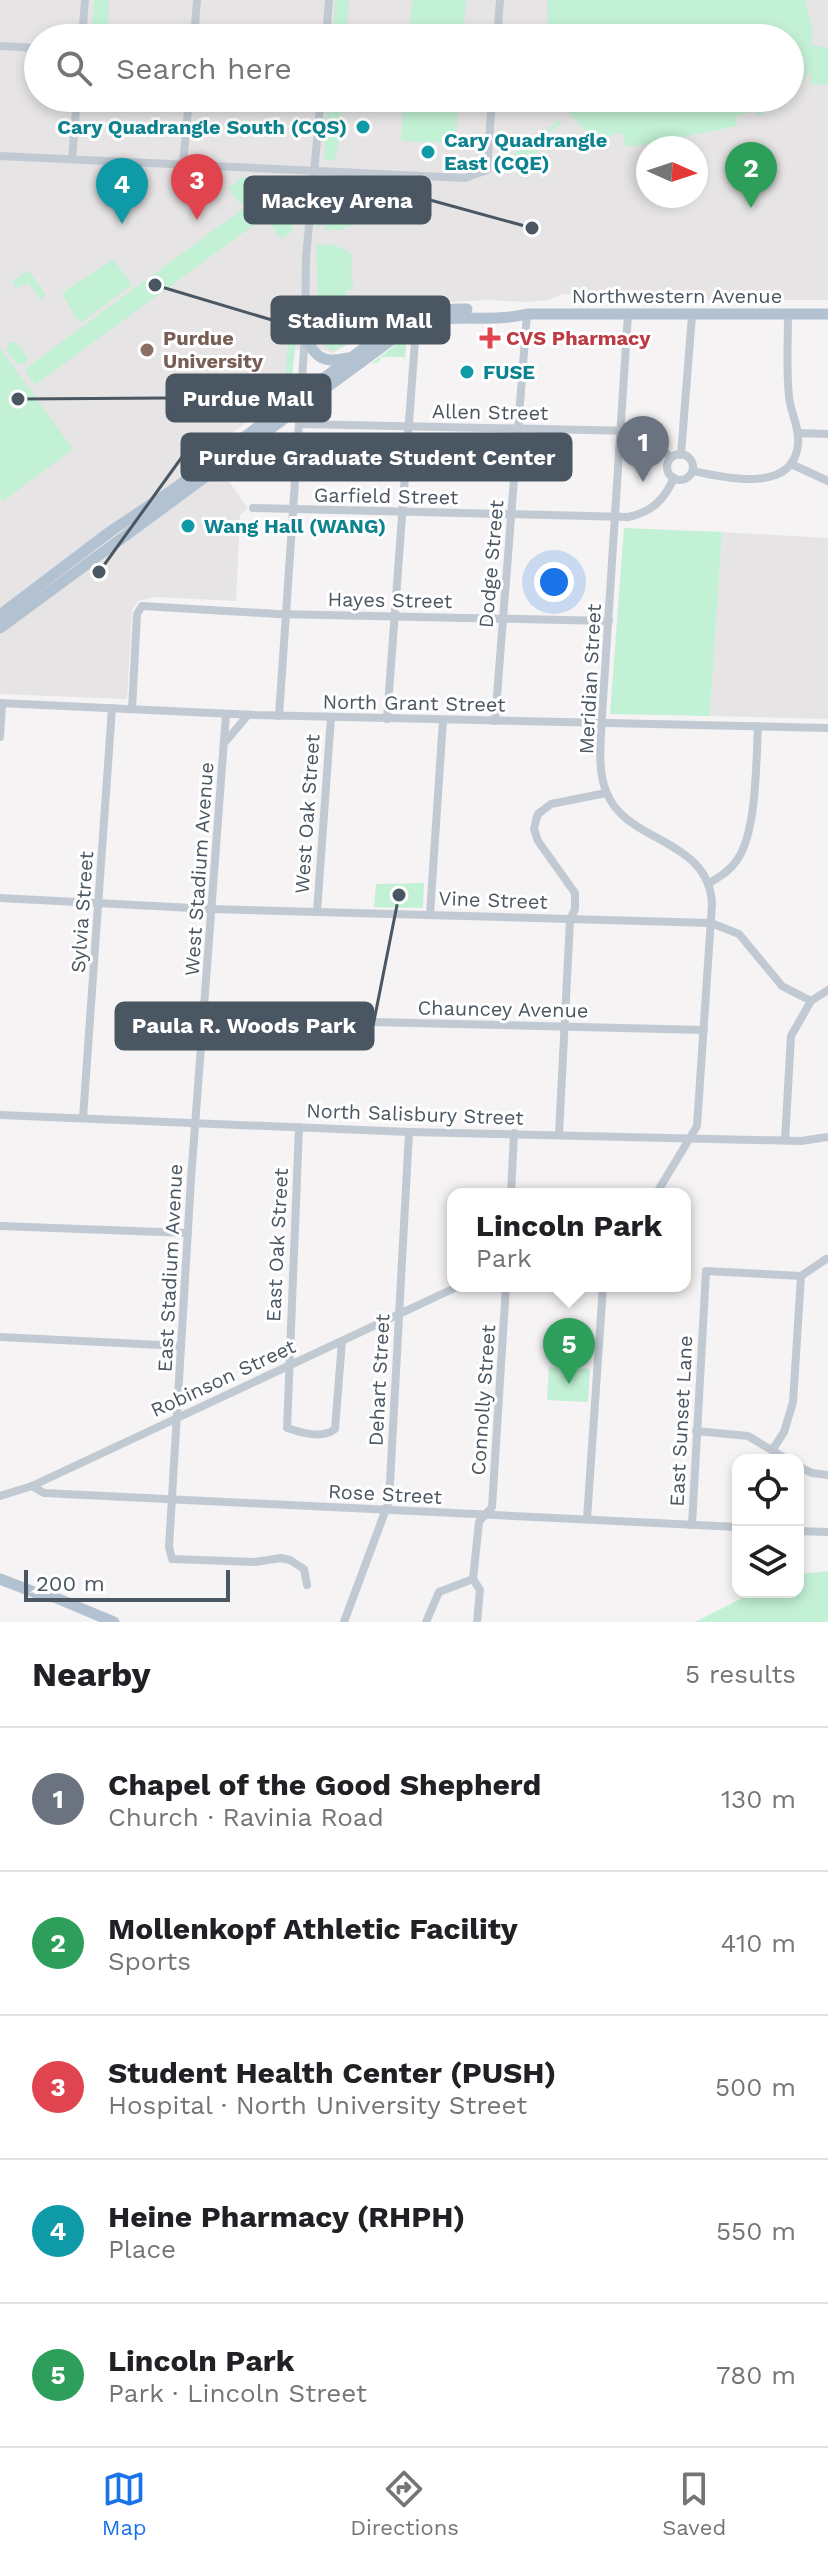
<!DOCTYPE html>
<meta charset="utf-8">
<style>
body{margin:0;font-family:"Work Sans",sans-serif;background:#f2f2f2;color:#202124}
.controls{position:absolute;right:24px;bottom:24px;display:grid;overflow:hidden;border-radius:16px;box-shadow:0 4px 12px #0003}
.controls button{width:72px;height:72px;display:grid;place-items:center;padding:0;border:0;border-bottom:2px solid #e0e0e0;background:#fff;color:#202124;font:40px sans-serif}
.compass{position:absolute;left:636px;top:136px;width:72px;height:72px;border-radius:50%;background:#fff;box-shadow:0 4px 12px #0003;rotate:93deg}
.scale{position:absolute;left:24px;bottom:20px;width:206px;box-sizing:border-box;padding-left:8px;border:4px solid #4a5661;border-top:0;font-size:22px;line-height:28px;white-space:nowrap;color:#4a5661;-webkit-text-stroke:6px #fff;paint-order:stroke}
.you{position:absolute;left:554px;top:582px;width:28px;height:28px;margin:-20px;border:6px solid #fff;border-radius:50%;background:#1a73e8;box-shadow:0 0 0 12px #1a73e833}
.badge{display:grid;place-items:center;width:52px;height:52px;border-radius:50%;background:#1a73e8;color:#fff;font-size:26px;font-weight:700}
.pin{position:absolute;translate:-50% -66px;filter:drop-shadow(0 2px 4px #0008)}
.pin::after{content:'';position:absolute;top:42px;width:28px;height:24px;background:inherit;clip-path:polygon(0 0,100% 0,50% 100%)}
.popup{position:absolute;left:447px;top:1188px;width:244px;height:104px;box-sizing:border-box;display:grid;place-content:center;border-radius:16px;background:#fff;filter:drop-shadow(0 2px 6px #0005);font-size:26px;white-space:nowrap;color:#757577}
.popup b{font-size:30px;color:#202124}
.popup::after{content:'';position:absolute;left:50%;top:100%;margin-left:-16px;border:16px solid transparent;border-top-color:#fff}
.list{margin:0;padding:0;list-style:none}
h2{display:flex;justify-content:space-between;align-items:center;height:104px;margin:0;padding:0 32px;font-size:34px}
h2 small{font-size:26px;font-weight:400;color:#757577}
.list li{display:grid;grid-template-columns:52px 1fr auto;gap:24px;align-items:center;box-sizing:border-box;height:144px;padding:0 32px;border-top:2px solid #e0e0e0}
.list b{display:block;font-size:30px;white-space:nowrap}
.list p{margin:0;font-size:26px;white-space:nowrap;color:#757577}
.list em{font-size:26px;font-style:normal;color:#757577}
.icon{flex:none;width:44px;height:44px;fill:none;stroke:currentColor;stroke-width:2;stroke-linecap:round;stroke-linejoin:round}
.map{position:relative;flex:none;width:828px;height:1622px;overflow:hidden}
.search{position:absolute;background:#fff;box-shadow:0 4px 12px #0003;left:24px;right:24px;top:24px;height:88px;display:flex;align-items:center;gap:20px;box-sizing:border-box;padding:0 28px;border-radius:44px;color:#757577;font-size:30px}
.sheet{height:824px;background:#fff}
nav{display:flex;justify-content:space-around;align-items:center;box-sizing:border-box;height:112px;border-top:2px solid #e0e0e0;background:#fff;font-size:22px;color:#757577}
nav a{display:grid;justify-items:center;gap:4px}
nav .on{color:#1a73e8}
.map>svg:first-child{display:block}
.education{fill:#e6e4e5;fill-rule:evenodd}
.green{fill:#c3f1d5}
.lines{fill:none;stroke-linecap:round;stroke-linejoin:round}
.minor{stroke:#c1cad2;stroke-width:8}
.major{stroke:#b3c2d1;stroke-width:11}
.culture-dot{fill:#0f9aa8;stroke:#fff;stroke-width:3}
.health-dot{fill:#e0444e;stroke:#fff;stroke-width:3}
.education-dot{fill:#8d6e63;stroke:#fff;stroke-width:3}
.labels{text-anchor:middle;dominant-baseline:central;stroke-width:6;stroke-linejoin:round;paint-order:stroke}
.culture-label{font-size:20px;font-weight:bold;fill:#0d838f;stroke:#fff;text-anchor:start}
.street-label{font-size:20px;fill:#4a5661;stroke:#fff}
.education-label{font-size:20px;font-weight:bold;fill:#785e54;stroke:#fff;text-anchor:start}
.health-label{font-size:20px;font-weight:bold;fill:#be3a42;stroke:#fff;text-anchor:start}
.leader{fill:none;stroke:#4a5661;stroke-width:3}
.callout-dot{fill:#4a5661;stroke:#fff;stroke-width:3}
.callout{fill:#4a5661;stroke:#4a5661;stroke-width:3}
.callout-label{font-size:22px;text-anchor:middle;font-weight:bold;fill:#fff}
</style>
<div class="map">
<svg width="828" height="1622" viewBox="0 0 828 1622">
<rect width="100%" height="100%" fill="#f5f3f3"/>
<!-- education -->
<g class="education">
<path d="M0,0H828V300H701L696,298L563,294L549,300L527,302L488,300L449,302L423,305L410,309L333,353L322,350H294L292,386H281L280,399L207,451L248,508L240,515L236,601L156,597L138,601L132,610L127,699L0,694ZM38,38H790V98H38ZM648,148H696V196H648Z"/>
<polygon points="722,532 828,538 828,719 710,716"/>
</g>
<!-- green -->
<g class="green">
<polygon points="94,0 109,0 108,38 91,38"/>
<polygon points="335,0 349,0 346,38 333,38"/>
<polygon points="412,0 466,0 463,38 409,38"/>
<polygon points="547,0 806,0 813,32 811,45 828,48 828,85 811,84 810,69 803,82 795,82 790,89 790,38 548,38"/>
<polygon points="328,98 342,98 337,155 334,160 324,160"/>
<polygon points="404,98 459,98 455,143 401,141"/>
<polygon points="562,98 782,98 758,117 754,110 736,117 737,126 644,145 625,146 623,135 618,133 603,138 593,138 572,117"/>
<polygon points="561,119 561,124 537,141 539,152 514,159 513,155"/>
<polygon points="243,177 276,178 276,180 241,205 228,188"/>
<polygon points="282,180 288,181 293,187 292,197 35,385 25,371 26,368"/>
<polygon points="336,181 355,182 317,230 320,198"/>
<polygon points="357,185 353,226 345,227 344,230 323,229"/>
<polygon points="293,202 295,203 294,223 292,224 293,231 281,239 268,220"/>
<polygon points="316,244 335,245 352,254 351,276 354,290 347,290 346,298 318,297"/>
<polygon points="113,259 132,285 82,322 78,321 62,293"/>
<polygon points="28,270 46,295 41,300 29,283 13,289 16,286 12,282"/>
<path d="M291,296C302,322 293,358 291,386L285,385Z"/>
<polygon points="318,303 403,308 402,312 370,334 332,351 320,342"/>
<polygon points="403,339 406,342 405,362 404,357 381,357 379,362 371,364"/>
<polygon points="10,342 16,342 28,358 25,364 17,364 6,349"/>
<polygon points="0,348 73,449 3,501 0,497"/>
<polygon points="271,388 280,389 279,399 247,420 249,404"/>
<polygon points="624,528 722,532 710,716 610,714"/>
<polygon points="424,883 423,908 374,907 376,884"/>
<polygon points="549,1367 590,1369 588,1402 547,1400"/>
<polygon points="828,1571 828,1622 695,1622 754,1592 798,1592 798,1574"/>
</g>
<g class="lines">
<!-- minor -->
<g class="minor">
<polyline points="82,38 85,0"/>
<polyline points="194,38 197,0"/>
<polyline points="326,38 329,0"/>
<polyline points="497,38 500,0"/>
<polyline points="0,46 38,48"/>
<polyline points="0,156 465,178 487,170 492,98"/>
<polyline points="72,159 77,98"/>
<polyline points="183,165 189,98"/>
<path d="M628,314L602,716C601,740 597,768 606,791C625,844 709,837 712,904L697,1126L656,1194"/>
<path d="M299,424L634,431C651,436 660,446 671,458"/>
<polyline points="798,433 828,434"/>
<circle cx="680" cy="467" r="13"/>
<polyline points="681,455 692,315"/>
<polyline points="791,464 828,481"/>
<path d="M693,471C725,478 794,494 798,444C800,427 790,412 789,396C786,369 788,342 788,315"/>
<path d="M253,508L628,517C652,512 664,500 674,478"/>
<polyline points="0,703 255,715 828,728"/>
<polyline points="132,709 137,614 142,606 278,614 609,621"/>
<polyline points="226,714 191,1179 169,1547 172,1559 255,1562 281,1558 290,1560 304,1569 307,1585"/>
<polyline points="279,716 305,335 306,257 321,98"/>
<polyline points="387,719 415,341 411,327"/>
<polyline points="495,721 527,314"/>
<polyline points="0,737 2,703"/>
<polyline points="226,741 248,715"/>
<path d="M708,884C719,877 730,871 737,860C757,832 756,762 758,726"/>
<polyline points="0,898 211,909 711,923 739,934 782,986 811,1001"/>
<polyline points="317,912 331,717"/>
<polyline points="430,914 443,720"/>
<polyline points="205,1018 704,1030"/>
<polyline points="0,1115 409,1132 801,1141 828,1137"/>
<polyline points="83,1118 112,708"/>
<path d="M299,1127L287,1428C302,1433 323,1439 335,1429L342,1341"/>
<polyline points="559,1134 570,920 575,909 575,893 538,841 534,829 536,820 538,814 551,804 606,793"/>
<polyline points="785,1140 791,1036 811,1001 828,990"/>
<polyline points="511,1194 514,1133"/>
<polyline points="0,1226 188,1233"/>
<polyline points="0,1337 181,1346"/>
<polyline points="696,1431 748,1436 788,1460"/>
<polyline points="773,1449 784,1432 793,1402 801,1276"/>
<polyline points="798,1466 812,1473 828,1475"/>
<polyline points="32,1486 44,1493 738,1527"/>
<polyline points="0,1496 32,1486 459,1286"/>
<polyline points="587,1519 603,1286"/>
<polyline points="692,1525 706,1271 801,1276 826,1259"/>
<polyline points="798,1531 828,1532"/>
<polyline points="473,1579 479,1522 492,1507 506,1286"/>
<polyline points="344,1622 389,1501 409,1132"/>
<polyline points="426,1622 439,1592 473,1579 480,1590 477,1622"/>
</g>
<!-- major -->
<g class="major">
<path d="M305,335C314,357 323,364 347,358"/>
<path d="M0,615L111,531L174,489L390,329C414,315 439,308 467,309"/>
<path d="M0,628L394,338C444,305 476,326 527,314H828"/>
<polyline points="0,1579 44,1596 54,1597 114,1622"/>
</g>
</g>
<!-- markers -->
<g class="culture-dot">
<circle cx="363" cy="127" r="8"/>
<circle cx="428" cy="152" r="8"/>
<circle cx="467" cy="372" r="8"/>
<circle cx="188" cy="526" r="8"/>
</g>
<path class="health-dot" d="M486 326h8v8h8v8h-8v8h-8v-8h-8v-8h8z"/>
<circle class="education-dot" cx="147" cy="350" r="8"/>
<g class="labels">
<!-- culture labels -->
<g class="culture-label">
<text x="347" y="127" text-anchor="end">Cary Quadrangle South (CQS)</text>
<text x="444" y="140">Cary Quadrangle<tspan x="444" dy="23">East (CQE)</tspan></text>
<text x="483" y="372">FUSE</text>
<text x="204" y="526">Wang Hall (WANG)</text>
</g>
<!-- street labels -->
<g class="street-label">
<text x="677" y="296">Northwestern Avenue</text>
<text transform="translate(490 412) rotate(1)">Allen Street</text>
<text transform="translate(386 496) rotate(1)">Garfield Street</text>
<text transform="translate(491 564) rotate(-85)">Dodge Street</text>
<text transform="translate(390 600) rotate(1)">Hayes Street</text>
<text transform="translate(590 679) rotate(-87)">Meridian Street</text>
<text transform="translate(414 703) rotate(1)">North Grant Street</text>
<text transform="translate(307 814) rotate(-86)">West Oak Street</text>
<text transform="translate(199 869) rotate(-86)">West Stadium Avenue</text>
<text transform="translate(493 900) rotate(2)">Vine Street</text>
<text transform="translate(82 912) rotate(-86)">Sylvia Street</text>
<text transform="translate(503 1009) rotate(1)">Chauncey Avenue</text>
<text transform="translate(415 1114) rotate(2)">North Salisbury Street</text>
<text transform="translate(277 1245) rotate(-87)">East Oak Street</text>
<text transform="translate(170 1268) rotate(-87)">East Stadium Avenue</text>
<text transform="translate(223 1378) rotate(-25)">Robinson Street</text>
<text transform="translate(379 1380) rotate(-87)">Dehart Street</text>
<text transform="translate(483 1400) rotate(-86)">Connolly Street</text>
<text transform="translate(681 1421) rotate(-87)">East Sunset Lane</text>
<text transform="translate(385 1494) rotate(3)">Rose Street</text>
</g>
<!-- education labels -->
<g class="education-label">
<text x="163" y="338">Purdue<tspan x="163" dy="23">University</tspan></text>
</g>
<!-- health labels -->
<g class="health-label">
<text x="506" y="338">CVS Pharmacy</text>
</g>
</g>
<!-- callouts -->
<path class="leader" d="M532 228L430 200M155 285L272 320M18 399L167 398M99 572L182 457M399 895L373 1026"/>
<g class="callout-dot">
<circle cx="532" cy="228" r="8"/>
<circle cx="155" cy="285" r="8"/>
<circle cx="18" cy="399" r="8"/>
<circle cx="99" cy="572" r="8"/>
<circle cx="399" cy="895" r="8"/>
</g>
<g class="callout">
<rect x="245" y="177" width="185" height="46" rx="8"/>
<rect x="272" y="297" width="177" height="46" rx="8"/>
<rect x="167" y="375" width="163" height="46" rx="8"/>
<rect x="182" y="434" width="389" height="46" rx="8"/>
<rect x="116" y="1003" width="257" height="46" rx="8"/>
</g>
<g class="callout-label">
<text x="337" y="208">Mackey Arena</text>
<text x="360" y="328">Stadium Mall</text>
<text x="248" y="406">Purdue Mall</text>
<text x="377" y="465">Purdue Graduate Student Center</text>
<text x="244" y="1033">Paula R. Woods Park</text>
</g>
</svg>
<div class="controls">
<button><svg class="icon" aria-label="locate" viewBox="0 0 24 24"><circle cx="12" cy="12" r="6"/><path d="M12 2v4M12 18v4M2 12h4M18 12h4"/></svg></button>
<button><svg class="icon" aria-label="layers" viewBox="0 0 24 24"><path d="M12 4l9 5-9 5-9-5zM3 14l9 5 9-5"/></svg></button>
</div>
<svg class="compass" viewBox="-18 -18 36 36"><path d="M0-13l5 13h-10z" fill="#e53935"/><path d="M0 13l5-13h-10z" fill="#757577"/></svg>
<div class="scale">200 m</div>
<div class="you"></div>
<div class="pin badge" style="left:643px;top:482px;background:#6b7280">1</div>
<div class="pin badge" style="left:751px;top:208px;background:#2e9e5b">2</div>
<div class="pin badge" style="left:197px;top:220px;background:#e0444e">3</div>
<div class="pin badge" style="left:122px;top:224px;background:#0f9aa8">4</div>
<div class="pin badge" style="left:569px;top:1384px;background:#2e9e5b">5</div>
<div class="popup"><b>Lincoln Park</b>Park</div>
<div class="search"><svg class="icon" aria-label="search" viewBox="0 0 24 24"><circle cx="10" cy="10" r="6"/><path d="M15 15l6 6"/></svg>Search here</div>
</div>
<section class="sheet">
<h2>Nearby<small>5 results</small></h2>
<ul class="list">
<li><span class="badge" style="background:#6b7280">1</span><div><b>Chapel of the Good Shepherd</b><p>Church · Ravinia Road</p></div><em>130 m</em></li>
<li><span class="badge" style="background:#2e9e5b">2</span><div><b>Mollenkopf Athletic Facility</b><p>Sports</p></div><em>410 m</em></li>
<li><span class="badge" style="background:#e0444e">3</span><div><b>Student Health Center (PUSH)</b><p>Hospital · North University Street</p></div><em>500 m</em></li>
<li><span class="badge" style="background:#0f9aa8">4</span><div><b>Heine Pharmacy (RHPH)</b><p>Place</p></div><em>550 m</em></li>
<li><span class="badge" style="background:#2e9e5b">5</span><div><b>Lincoln Park</b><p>Park · Lincoln Street</p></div><em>780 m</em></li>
</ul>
</section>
<nav>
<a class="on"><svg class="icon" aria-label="map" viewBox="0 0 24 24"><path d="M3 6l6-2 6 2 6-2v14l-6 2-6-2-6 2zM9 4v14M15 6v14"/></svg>Map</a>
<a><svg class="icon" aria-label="directions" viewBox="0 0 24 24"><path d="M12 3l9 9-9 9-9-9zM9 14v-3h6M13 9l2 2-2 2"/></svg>Directions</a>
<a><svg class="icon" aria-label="saved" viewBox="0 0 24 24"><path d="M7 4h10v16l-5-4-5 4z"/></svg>Saved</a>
</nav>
